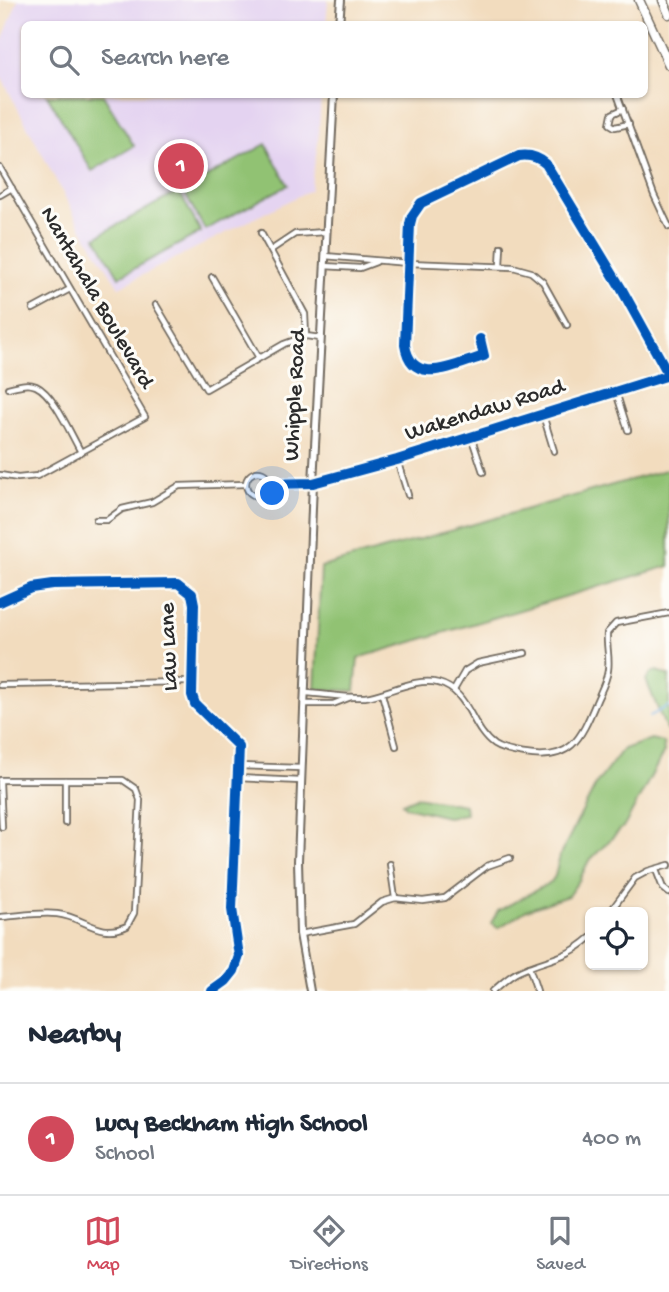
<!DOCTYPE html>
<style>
body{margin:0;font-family:"Gochi Hand",sans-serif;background:#f2f2f3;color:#1f2937}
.controls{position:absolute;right:21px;bottom:21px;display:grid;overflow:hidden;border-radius:10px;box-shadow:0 2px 5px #0004}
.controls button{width:63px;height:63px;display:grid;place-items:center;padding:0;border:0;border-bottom:2px solid #e0e1e3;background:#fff;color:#1f2937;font:35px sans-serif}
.you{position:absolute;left:273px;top:494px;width:24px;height:24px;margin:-18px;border:5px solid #fff;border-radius:50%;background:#1a73e8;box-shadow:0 0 0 10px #1a73e833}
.badge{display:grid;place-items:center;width:46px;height:46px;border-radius:50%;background:#d1495b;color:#fff;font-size:23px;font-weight:700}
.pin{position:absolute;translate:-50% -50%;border:4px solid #fff;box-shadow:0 2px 7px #0006}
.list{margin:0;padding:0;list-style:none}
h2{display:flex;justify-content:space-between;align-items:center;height:91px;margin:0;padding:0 28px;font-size:30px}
h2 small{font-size:23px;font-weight:400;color:#747a83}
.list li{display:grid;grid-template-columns:46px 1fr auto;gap:21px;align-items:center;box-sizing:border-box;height:112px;padding:0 28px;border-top:2px solid #e0e1e3}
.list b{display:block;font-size:26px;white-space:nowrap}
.list p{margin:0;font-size:23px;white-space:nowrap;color:#747a83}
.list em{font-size:23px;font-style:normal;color:#747a83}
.icon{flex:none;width:38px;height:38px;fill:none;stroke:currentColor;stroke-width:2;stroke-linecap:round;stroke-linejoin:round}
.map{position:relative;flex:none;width:669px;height:991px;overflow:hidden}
.search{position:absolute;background:#fff;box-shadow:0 2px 5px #0004;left:21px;right:21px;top:21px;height:77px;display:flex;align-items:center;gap:18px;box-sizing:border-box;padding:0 24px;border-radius:10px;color:#747a83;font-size:26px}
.sheet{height:203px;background:#fff}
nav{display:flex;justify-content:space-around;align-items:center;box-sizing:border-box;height:98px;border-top:2px solid #e0e1e3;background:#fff;font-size:19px;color:#747a83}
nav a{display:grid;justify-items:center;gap:4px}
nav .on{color:#d1495b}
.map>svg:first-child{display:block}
.built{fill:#e4d3f1}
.green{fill:#91c273;stroke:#5e764f;stroke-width:2}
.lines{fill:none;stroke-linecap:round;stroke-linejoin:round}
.stream{stroke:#6caadf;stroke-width:2}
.street-casing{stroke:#71695e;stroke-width:8}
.secondary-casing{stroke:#71695e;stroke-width:10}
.highway-casing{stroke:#71695e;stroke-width:11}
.street{stroke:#fff;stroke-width:4.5}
.secondary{stroke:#fff;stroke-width:6}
.highway{stroke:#fff;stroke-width:8}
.cycleway-casing{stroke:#fdfcf7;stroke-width:15}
.cycleway{stroke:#0057b8;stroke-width:10}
.labels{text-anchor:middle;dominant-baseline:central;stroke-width:6;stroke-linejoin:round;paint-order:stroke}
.street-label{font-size:23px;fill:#2b2b2b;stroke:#fdfcf7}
</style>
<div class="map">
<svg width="669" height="991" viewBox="0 0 669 991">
<rect width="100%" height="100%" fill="#fdfcf7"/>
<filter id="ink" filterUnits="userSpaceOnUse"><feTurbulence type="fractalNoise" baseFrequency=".0143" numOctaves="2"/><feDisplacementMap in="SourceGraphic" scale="14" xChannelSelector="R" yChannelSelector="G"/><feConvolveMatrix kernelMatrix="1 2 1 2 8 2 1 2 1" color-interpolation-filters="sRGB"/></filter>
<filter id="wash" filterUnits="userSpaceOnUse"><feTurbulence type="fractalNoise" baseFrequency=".00686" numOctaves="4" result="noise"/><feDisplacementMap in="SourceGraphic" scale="28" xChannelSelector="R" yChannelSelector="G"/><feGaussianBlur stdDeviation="1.57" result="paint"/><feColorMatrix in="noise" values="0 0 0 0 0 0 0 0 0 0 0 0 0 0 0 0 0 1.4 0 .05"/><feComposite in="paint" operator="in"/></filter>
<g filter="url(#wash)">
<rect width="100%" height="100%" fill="#f2dcbe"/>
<!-- built -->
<polygon class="built" points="18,0 328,0 326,24 24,24 24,94 321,95 318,143 310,190 119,287 82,229 0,75 0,46"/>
<!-- green -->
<g class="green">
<polygon points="47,95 103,95 134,146 92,171"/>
<polygon points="266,144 288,185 205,230 183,190"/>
<polygon points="179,191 201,232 119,277 96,237"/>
<polygon points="669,469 669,566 358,658 355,691 315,689 321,567"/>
<polygon points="657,671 669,676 669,730 666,729 646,680 651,673"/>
<polygon points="651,739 663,742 664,752 625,825 588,862 580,879 568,896 527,910 498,928 491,923 498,911 551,882 555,876 560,855 597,783 623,749"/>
<polygon points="416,797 465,805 466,814 447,817 406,807 402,803"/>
</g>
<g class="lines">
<!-- stream -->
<polyline class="stream" points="650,716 669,706"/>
</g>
</g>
<g filter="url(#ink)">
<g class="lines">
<defs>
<g id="street">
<polyline points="617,94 654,195 669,227"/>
<polyline points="623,109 612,114 610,124 615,127 629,124"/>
<polyline points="0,168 145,417 37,476 18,478 0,475"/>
<polyline points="0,195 12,188"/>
<polyline points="261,233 305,314 306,336 320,338"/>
<polyline points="271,250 295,234 325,232"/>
<polyline points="325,256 408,263 513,267 531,272 543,282 567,325"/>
<polyline points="500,265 501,247"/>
<polyline points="324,266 360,268 376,262"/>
<polyline points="212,277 259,358"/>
<polyline points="156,305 206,389 284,344 306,336"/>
<polyline points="33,309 70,289"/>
<path d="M8,388C17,386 26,382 36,386C54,394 71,435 81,452"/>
<polyline points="616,392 628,430"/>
<polyline points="543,415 554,451"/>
<polyline points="471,436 483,472"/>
<polyline points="397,460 408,495"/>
<circle cx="258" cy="484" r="12"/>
<path d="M270,484L313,483L397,460L669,375L621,288L546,164C538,157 530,154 519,156L421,203L412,216L410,224L405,345C412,389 456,364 484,356L480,339"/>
<polyline points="96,520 107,520 122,509 152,502 179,486 246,484"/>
<polyline points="0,602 31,588 52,585 178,583 192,594 194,604 192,695 195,704 239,747 232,909 239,956 234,971 226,981 212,991"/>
<polyline points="0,685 191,682"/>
<polyline points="454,690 465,671 478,663 525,653"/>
<path d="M306,693C325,694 346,698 365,697C388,694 415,677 438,683C470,691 470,728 494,745C503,751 514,752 525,754C572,762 581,738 597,700C601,691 607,680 608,670C610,658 606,645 607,633L616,623L669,613"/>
<polyline points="382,694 396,746"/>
<polyline points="304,704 333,704 351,697"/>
<polyline points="238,766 301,768"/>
<polyline points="238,778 301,781"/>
<path d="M0,780H123L136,789L140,800L134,913L127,926C98,939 85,917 57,914C39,912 18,916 0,917"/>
<polyline points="65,780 65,823"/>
<polyline points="0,782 2,827"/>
<polyline points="390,864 395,898"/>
<polyline points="656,870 663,888 669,893"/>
<polyline points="610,912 635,878 648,871 669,865"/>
<polyline points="300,934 354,924 382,902 395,898 423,901 445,898 487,866 510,858"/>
<polyline points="529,967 537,991"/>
<path d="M493,991C501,984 510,975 520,971C547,958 565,960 590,938"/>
</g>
<g id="secondary">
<polyline points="339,24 341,0"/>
<polyline points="310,991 300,934 298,861 313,483 334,94"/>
</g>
<g id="highway">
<polyline points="639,0 669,65"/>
<polyline points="663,0 669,14"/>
</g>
</defs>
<!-- street casing -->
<use href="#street" class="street-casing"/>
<!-- secondary casing -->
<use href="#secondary" class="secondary-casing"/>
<!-- highway casing -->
<use href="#highway" class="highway-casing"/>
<!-- street -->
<use href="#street" class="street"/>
<!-- secondary -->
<use href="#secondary" class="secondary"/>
<!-- highway -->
<use href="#highway" class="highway"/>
<defs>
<g id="cycleway">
<path d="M270,484L313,483L397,460L669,375L621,288L546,164C538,157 530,154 519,156L421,203L412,216L410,224L405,345C412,389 456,364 484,356L480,339"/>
<polyline points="0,602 31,588 52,585 178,583 192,594 194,604 192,695 195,704 239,747 232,909 239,956 234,971 226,981 212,991"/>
</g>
</defs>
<!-- cycleway casing -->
<use href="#cycleway" class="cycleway-casing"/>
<!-- cycleway -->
<use href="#cycleway" class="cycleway"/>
</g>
</g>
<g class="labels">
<!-- street labels -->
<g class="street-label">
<text transform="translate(96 298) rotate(60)">Nantahala Boulevard</text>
<text transform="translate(296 395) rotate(-87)">Whipple Road</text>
<text transform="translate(485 411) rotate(-17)">Wakendaw Road</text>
<text transform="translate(170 647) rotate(-92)">Law Lane</text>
</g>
</g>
</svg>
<div class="controls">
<button><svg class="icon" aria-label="locate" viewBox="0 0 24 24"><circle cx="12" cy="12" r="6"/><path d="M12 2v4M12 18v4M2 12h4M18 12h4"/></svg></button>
</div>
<div class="you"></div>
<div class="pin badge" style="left:181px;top:166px">1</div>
<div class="search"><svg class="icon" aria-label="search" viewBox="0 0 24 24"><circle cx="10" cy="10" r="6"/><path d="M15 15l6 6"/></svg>Search here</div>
</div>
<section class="sheet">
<h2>Nearby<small></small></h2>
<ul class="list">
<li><span class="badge">1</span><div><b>Lucy Beckham High School</b><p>School</p></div><em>400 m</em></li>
</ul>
</section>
<nav>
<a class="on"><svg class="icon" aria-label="map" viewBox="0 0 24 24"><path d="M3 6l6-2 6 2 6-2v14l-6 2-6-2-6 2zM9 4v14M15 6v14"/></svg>Map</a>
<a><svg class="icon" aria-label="directions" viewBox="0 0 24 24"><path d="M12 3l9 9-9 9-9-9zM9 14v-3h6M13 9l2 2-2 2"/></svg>Directions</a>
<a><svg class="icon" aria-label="saved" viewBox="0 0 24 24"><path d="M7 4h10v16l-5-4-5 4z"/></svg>Saved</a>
</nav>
